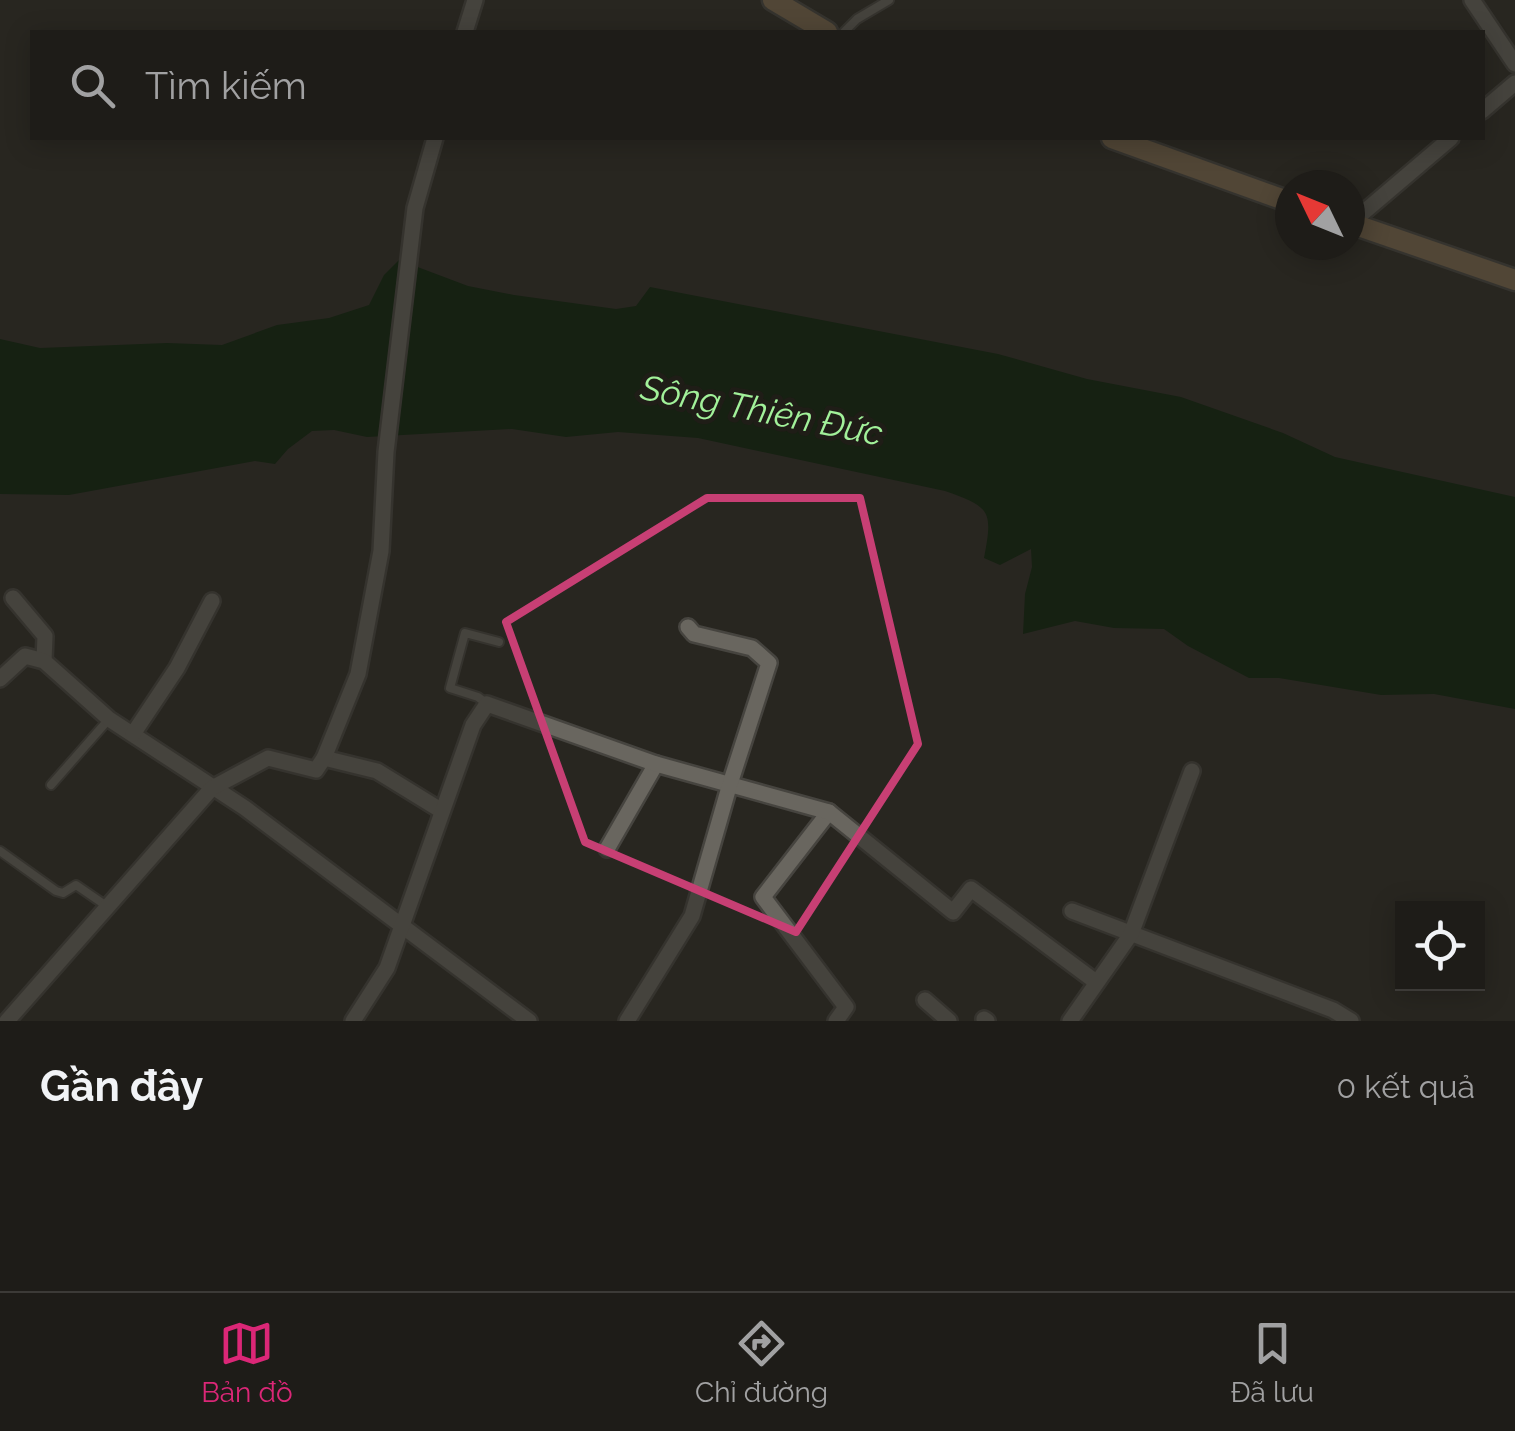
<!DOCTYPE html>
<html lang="vi">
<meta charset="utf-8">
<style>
body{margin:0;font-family:Raleway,sans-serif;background:#262521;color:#f1f3f6}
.controls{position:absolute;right:30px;bottom:30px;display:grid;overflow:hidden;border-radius:0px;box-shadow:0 5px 25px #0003}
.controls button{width:90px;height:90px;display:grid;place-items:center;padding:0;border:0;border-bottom:2px solid #3c3a37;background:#1e1c18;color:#f1f3f6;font:50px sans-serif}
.compass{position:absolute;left:1275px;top:170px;width:90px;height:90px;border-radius:50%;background:#1e1c18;box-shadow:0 5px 25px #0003;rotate:313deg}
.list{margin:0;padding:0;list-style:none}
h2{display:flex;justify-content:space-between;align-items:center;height:130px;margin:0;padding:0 40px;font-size:42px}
h2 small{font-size:32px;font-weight:400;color:#a1a1a2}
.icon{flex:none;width:55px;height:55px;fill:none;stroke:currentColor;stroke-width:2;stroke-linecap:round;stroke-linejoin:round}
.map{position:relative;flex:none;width:1515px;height:1021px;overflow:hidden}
.search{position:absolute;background:#1e1c18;box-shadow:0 5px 25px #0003;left:30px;right:30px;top:30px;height:110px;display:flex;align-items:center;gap:25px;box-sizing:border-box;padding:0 35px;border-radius:0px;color:#a1a1a2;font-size:38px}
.sheet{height:270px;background:#1e1c18}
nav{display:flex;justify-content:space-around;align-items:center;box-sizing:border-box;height:140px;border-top:2px solid #3c3a37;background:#1e1c18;font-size:28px;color:#a1a1a2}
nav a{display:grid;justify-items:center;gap:5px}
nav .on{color:#db2777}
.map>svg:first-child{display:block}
.water{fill:#001b00}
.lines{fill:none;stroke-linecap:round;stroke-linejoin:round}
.lane-casing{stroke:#46443f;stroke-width:12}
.street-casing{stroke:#46443f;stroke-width:20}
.secondary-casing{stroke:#46443f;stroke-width:25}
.lane{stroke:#69665f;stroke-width:8}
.street{stroke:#69665f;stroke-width:15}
.secondary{stroke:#836d50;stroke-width:20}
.marked{fill:none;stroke:#c73f74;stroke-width:8;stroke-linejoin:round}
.labels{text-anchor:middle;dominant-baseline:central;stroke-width:10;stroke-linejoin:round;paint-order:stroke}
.water-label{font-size:35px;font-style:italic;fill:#a2f19a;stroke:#1f1d17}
</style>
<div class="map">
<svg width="1515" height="1021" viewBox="0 0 1515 1021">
<rect width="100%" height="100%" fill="#282620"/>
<!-- water -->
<path class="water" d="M399,260L468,286L514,295L616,309L636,306L650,287L998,354L1087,379L1181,397L1283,433L1335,457L1515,497V709L1434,694L1381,695L1279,678H1249L1188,646L1164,629L1114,628L1075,621L1023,634L1025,594L1032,567L1031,549L1000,565L984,558C993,511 991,507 945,491L698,438L618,432L566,437L512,429L367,437L334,430L312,431L288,449L275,464L255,461L69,495L0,494V339L40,348L167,343L222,345L277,325L329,318L369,305L384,275Z"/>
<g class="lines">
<defs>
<g id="lane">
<polyline points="844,32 857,19 889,0"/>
<polyline points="487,704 478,697 450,688 465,633 499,642"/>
<polyline points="51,785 109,719"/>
<polyline points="0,851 56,891 63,893 76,885 108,907"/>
</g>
<g id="street">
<polyline points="1472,0 1515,64"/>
<polyline points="465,32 475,0"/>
<polyline points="1482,111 1515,83"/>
<polyline points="1351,223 1451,138"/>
<polyline points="13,598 45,636 44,661"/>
<polyline points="0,679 25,656 44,661 109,719 245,808 529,1021"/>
<polyline points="133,734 177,668 212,601"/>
<polyline points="324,758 377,771 442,811"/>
<polyline points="829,812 763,897 846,1007 836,1021"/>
<polyline points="607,849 656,764"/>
<polyline points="1072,911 1333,1010 1351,1021"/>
<polyline points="925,1000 949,1021"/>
<polyline points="984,1019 987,1021"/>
<polyline points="7,1021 212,788 268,758 316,770 324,758 358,674 381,551 386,452 415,208 435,138"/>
<polyline points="353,1021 387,968 473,725 487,704 656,764 829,812 953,912 971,889 1096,982"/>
<polyline points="627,1021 692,916 729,787 769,663 752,648 694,634 688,627"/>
<polyline points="1070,1021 1131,934 1192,771"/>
</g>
<g id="secondary">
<polyline points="773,0 827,32"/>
<polyline points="1112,138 1290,202"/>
<polyline points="1350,223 1515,280"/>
</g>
</defs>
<!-- lane casing -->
<use href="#lane" class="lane-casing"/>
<!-- street casing -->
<use href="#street" class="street-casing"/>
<!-- secondary casing -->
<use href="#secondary" class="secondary-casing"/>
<!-- lane -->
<use href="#lane" class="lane"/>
<!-- street -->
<use href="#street" class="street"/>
<!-- secondary -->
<use href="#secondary" class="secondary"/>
</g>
<!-- marked area -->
<path d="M0 0H1515V1021H0ZM707,498H860L918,744L796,932L585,842L506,622Z" fill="#282620" fill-opacity=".55" fill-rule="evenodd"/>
<path class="marked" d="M707,498H860L918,744L796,932L585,842L506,622Z"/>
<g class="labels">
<!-- water labels -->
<g class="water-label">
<text transform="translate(762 410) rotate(11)">Sông Thiên Đức</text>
</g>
</g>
</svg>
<div class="controls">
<button><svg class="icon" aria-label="locate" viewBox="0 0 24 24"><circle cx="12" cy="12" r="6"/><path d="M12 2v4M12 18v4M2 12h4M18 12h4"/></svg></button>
</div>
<svg class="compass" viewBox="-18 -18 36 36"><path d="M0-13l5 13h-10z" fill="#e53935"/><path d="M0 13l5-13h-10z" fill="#a1a1a2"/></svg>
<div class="search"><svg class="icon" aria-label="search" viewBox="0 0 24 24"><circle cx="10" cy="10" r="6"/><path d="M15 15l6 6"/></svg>Tìm kiếm</div>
</div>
<section class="sheet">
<h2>Gần đây<small>0 kết quả</small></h2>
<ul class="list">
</ul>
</section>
<nav>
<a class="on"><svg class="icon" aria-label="map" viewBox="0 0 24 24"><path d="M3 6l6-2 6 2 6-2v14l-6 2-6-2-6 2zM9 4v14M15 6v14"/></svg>Bản đồ</a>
<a><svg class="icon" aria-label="directions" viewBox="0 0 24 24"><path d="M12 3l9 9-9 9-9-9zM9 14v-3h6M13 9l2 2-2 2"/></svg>Chỉ đường</a>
<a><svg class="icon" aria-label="saved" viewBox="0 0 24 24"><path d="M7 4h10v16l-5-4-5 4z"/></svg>Đã lưu</a>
</nav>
